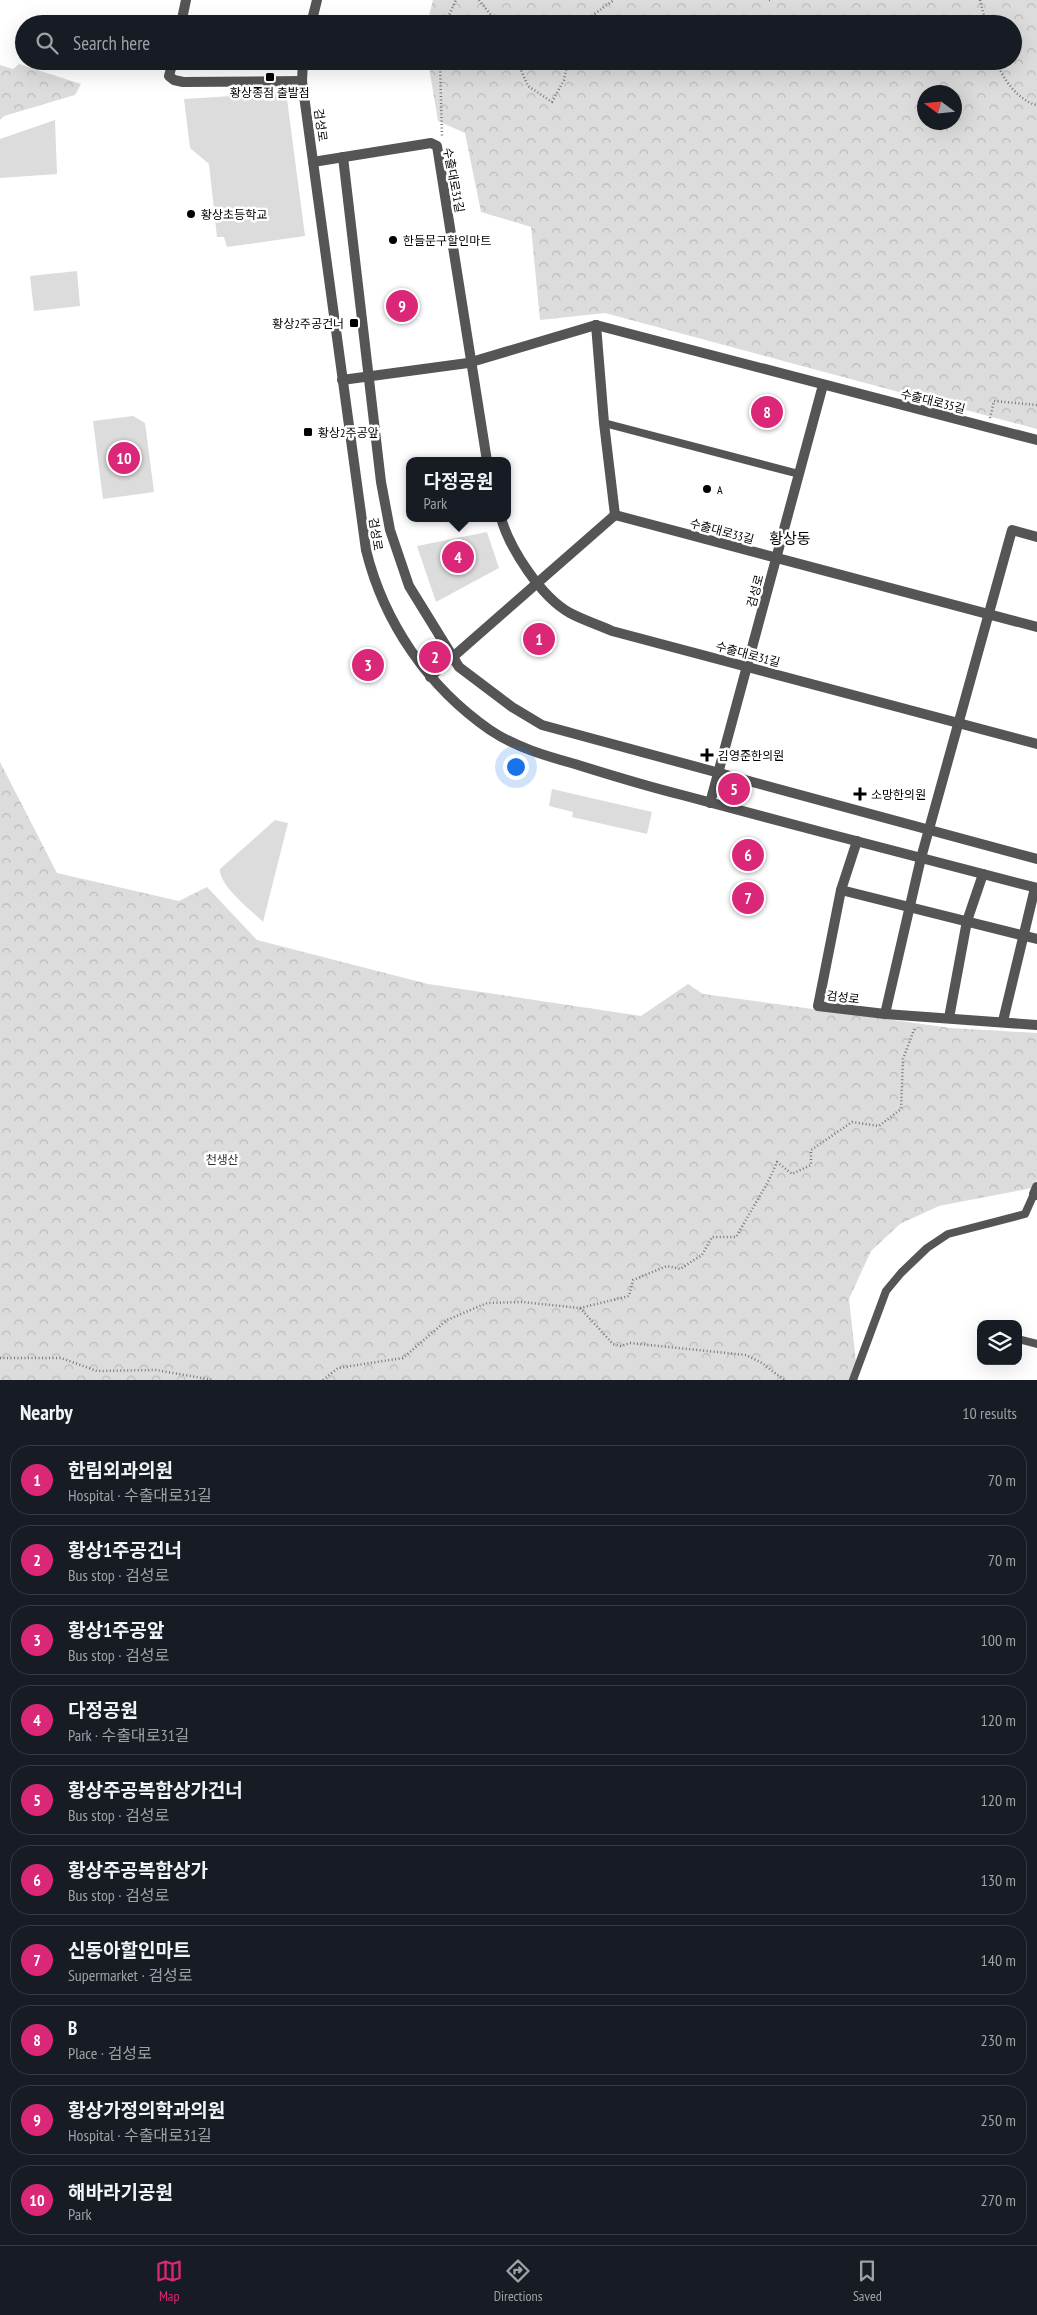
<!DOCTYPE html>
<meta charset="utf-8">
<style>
body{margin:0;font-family:"PT Sans Narrow","Noto Sans KR",sans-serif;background:#20242c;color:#f1f3f6}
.controls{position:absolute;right:15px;bottom:15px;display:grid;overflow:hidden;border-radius:10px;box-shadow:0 5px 20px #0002}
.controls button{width:45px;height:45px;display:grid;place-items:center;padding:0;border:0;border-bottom:1px solid #363941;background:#171b24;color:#f1f3f6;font:25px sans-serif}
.compass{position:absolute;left:917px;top:85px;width:45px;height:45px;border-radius:50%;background:#171b24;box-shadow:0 5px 20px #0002;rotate:285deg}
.you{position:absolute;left:515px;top:766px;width:18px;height:18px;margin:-12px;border:4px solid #fff;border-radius:50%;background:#1a73e8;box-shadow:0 0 0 8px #1a73e833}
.badge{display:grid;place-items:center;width:32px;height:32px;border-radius:50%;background:#db2777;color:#fff;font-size:16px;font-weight:700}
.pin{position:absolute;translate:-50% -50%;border:2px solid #fff;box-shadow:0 1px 5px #0006}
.popup{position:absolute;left:406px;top:457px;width:105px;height:65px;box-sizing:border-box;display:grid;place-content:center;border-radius:10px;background:#171b24;filter:drop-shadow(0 1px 4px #0005);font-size:16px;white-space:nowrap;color:#9ea1a6}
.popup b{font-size:19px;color:#f1f3f6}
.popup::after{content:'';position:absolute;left:50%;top:100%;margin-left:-10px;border:10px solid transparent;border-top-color:#171b24}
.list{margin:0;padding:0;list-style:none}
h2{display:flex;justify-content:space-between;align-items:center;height:65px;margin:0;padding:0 20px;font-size:21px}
h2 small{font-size:16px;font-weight:400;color:#9ea1a6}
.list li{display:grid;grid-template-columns:32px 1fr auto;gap:15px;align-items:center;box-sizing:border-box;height:70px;margin:0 10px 10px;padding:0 10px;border:1px solid #363941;border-radius:20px}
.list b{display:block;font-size:19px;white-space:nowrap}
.list p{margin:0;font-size:16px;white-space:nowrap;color:#9ea1a6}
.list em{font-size:16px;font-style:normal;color:#9ea1a6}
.icon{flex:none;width:28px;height:28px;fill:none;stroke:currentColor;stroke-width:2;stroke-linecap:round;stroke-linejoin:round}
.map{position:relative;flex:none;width:1037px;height:1380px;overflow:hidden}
.search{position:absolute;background:#171b24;box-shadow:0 5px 20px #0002;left:15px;right:15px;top:15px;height:55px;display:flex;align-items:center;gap:12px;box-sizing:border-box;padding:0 18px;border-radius:28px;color:#9ea1a6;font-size:19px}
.sheet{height:865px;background:#171b24}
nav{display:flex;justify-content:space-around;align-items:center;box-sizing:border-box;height:70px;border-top:1px solid #363941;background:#171b24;font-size:14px;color:#9ea1a6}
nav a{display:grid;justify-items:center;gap:2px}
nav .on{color:#db2777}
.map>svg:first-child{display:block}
.green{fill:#dcdcdc}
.forest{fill:url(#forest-crowns);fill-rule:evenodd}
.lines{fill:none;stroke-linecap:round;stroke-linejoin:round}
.path{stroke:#777;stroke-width:2.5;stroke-dasharray:1 2.5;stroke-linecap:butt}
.service{stroke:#555;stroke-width:8}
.minor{stroke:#555;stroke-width:10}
.tertiary{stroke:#555;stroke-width:10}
.poi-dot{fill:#000;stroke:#fff;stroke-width:2}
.labels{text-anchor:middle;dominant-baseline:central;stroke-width:5;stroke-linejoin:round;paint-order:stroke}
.poi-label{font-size:12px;fill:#000;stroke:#fff;text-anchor:start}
.street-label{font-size:12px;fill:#000;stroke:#fff}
.park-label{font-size:12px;fill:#333;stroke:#fff}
.quarter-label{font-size:15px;fill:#000;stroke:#fff}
</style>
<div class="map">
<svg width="1037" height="1380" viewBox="0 0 1037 1380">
<defs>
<pattern id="forest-crowns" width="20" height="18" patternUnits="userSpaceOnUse" patternTransform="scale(1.25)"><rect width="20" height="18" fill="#dcdcdc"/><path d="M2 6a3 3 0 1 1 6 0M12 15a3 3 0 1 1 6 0" fill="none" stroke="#bbb"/></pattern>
</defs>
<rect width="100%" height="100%" fill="#fff"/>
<!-- green -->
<g class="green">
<polygon points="279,93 287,99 305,236 227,247 224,237 217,237 209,164 190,148 184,99"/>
<polygon points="55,120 57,174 0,178 0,139"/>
<polygon points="77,271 80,306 34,311 30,276"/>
<polygon points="133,416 145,423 154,492 103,499 93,421"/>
<polygon points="487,532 499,568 436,602 417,546"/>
<polygon points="552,789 652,812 647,834 572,817 573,812 549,806"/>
<path d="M275,820L288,823L263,922C252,911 219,886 220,869Z"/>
</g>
<!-- forest -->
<g class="forest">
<path d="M433,0H1037V429L605,313L540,320L531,227L481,212L465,133L438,121L428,61H1013V24H427ZM954,92V122H924V92Z"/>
<polygon points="19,64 81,84 75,95 4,116 0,120 0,65 13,69"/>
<polygon points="0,762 57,873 179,901 207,887 257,940 428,984 641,1016 688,984 703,994 951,1028 1037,1033 1037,1180 1032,1188 939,1206 900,1224 871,1251 849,1299 858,1380 0,1380"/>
</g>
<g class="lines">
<!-- path -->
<g class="path">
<polyline points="479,0 498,24"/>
<polyline points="769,0 772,0"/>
<polyline points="980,0 986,24"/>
<polyline points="445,24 456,0"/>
<polyline points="585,24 593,15 614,0"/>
<polyline points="440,61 442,137"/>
<polyline points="517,61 528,86 552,102 564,80 568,61"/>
<path d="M997,61C1001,78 1020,102 1037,105"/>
<polyline points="990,418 994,401 1037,405"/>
<polyline points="580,1308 629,1296 633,1280 667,1266 680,1269 702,1255 712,1237 736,1237 769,1180 777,1162 792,1174 811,1165 811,1150 852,1122 879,1126 901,1109 903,1059 915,1027"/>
<polyline points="0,1358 61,1358 97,1371 156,1370 213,1380"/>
<polyline points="323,1380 338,1368 403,1358 447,1320 487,1303 522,1302 580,1308 613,1344 621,1346 630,1343 746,1355 762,1363 784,1380"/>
</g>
<!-- service -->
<g class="service">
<polyline points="604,423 799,474"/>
<polyline points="1018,1339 1037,1344"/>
<polyline points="853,1380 886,1291 901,1273 927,1248 948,1234 1025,1214 1034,1194"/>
</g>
<!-- minor -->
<g class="minor">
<polyline points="181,24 186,0"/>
<polyline points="173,61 169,76 174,80 183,82 302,81"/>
<polyline points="343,157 381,482 390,530 409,586 459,667 512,707 542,725 1037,859"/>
<polyline points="313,162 431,143 437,146 487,461"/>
<polyline points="596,325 1037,440"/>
<polyline points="596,325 604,423 615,515"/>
<polyline points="342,380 468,363 596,325"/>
<polyline points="615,515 1037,627"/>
<path d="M501,518C510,549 541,597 570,613C583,620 599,625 612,631L1037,744"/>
<polyline points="430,677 615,515"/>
<polyline points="710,803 823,385"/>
<polyline points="857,841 841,890 818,1006 885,1014 1037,1025"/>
<polyline points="841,890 1037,939"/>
<polyline points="885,1014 921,858 1012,530 1037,537"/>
<polyline points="949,1018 967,921 983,874"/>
<polyline points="1003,1021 1035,888"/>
<polyline points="1037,1187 1034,1194 1037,1195"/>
</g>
<!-- tertiary -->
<g class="tertiary">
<polyline points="311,24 317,0"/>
<path d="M303,61L302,81L366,550C384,623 428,687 490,730C515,747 546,756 575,764C610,775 646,786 682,795C800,827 919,857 1037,888"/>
</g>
</g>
<!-- markers -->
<g class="poi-dot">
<rect x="265" y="72" width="10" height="10" rx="2.5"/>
<circle cx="191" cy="214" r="5"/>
<circle cx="393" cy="240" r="5"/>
<rect x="349" y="318" width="10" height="10" rx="2.5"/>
<rect x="303" y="427" width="10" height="10" rx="2.5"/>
<circle cx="707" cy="489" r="5"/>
<path d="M704.5 747.5h5v5h5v5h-5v5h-5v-5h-5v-5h5z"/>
<path d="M857.5 786.5h5v5h5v5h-5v5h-5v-5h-5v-5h5z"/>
</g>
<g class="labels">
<!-- poi labels -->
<g class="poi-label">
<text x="270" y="92" text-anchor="middle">황상종점 출발점</text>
<text x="201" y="214">황상초등학교</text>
<text x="403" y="240">한들문구할인마트</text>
<text x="344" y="323" text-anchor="end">황상2주공건너</text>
<text x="318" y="432">황상2주공앞</text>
<text x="717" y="489">A</text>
<text x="718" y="755">김영준한의원</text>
<text x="871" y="794">소망한의원</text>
</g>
<!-- street labels -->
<g class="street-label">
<text transform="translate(321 125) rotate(82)">검성로</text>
<text transform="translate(454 180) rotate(79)">수출대로31길</text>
<text transform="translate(933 401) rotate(14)">수출대로35길</text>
<text transform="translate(722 531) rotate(15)">수출대로33길</text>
<text transform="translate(376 534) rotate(81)">검성로</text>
<text transform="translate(755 591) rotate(-75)">검성로</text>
<text transform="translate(748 654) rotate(15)">수출대로31길</text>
<text transform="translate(843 997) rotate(7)">검성로</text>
</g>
<!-- park labels -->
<g class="park-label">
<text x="222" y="1159">천생산</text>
</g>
<!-- quarter labels -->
<g class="quarter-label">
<text x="790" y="538">황상동</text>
</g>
</g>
</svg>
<div class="controls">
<button><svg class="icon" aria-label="layers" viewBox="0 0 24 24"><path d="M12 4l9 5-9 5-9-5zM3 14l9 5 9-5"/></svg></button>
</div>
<svg class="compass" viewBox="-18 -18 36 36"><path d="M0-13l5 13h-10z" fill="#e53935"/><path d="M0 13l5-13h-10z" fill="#9ea1a6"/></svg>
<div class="you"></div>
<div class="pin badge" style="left:539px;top:639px">1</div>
<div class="pin badge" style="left:435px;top:657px">2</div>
<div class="pin badge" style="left:368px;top:665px">3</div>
<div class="pin badge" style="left:458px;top:557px">4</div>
<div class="popup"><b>다정공원</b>Park</div>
<div class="pin badge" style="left:734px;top:789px">5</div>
<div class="pin badge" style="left:748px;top:855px">6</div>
<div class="pin badge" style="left:748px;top:898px">7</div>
<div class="pin badge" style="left:767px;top:412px">8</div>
<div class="pin badge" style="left:402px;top:306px">9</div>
<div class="pin badge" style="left:124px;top:458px">10</div>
<div class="search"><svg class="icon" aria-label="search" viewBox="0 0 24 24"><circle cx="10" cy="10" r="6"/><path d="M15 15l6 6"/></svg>Search here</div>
</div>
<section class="sheet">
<h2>Nearby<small>10 results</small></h2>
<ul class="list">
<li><span class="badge">1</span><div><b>한림외과의원</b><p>Hospital · 수출대로31길</p></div><em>70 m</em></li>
<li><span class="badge">2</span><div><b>황상1주공건너</b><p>Bus stop · 검성로</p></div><em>70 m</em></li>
<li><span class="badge">3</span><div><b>황상1주공앞</b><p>Bus stop · 검성로</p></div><em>100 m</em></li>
<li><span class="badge">4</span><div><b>다정공원</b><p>Park · 수출대로31길</p></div><em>120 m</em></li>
<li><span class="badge">5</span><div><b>황상주공복합상가건너</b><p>Bus stop · 검성로</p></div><em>120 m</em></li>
<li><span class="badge">6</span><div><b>황상주공복합상가</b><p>Bus stop · 검성로</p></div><em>130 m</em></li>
<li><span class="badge">7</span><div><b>신동아할인마트</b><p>Supermarket · 검성로</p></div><em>140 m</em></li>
<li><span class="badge">8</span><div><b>B</b><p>Place · 검성로</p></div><em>230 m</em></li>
<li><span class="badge">9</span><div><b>황상가정의학과의원</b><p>Hospital · 수출대로31길</p></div><em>250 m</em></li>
<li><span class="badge">10</span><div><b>해바라기공원</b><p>Park</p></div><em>270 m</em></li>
</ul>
</section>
<nav>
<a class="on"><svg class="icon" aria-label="map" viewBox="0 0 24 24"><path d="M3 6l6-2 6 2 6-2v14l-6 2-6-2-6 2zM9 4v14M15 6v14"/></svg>Map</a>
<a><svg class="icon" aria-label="directions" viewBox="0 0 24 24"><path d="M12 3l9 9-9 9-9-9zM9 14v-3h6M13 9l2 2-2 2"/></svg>Directions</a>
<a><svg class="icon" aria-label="saved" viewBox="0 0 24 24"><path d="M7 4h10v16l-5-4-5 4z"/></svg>Saved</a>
</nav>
